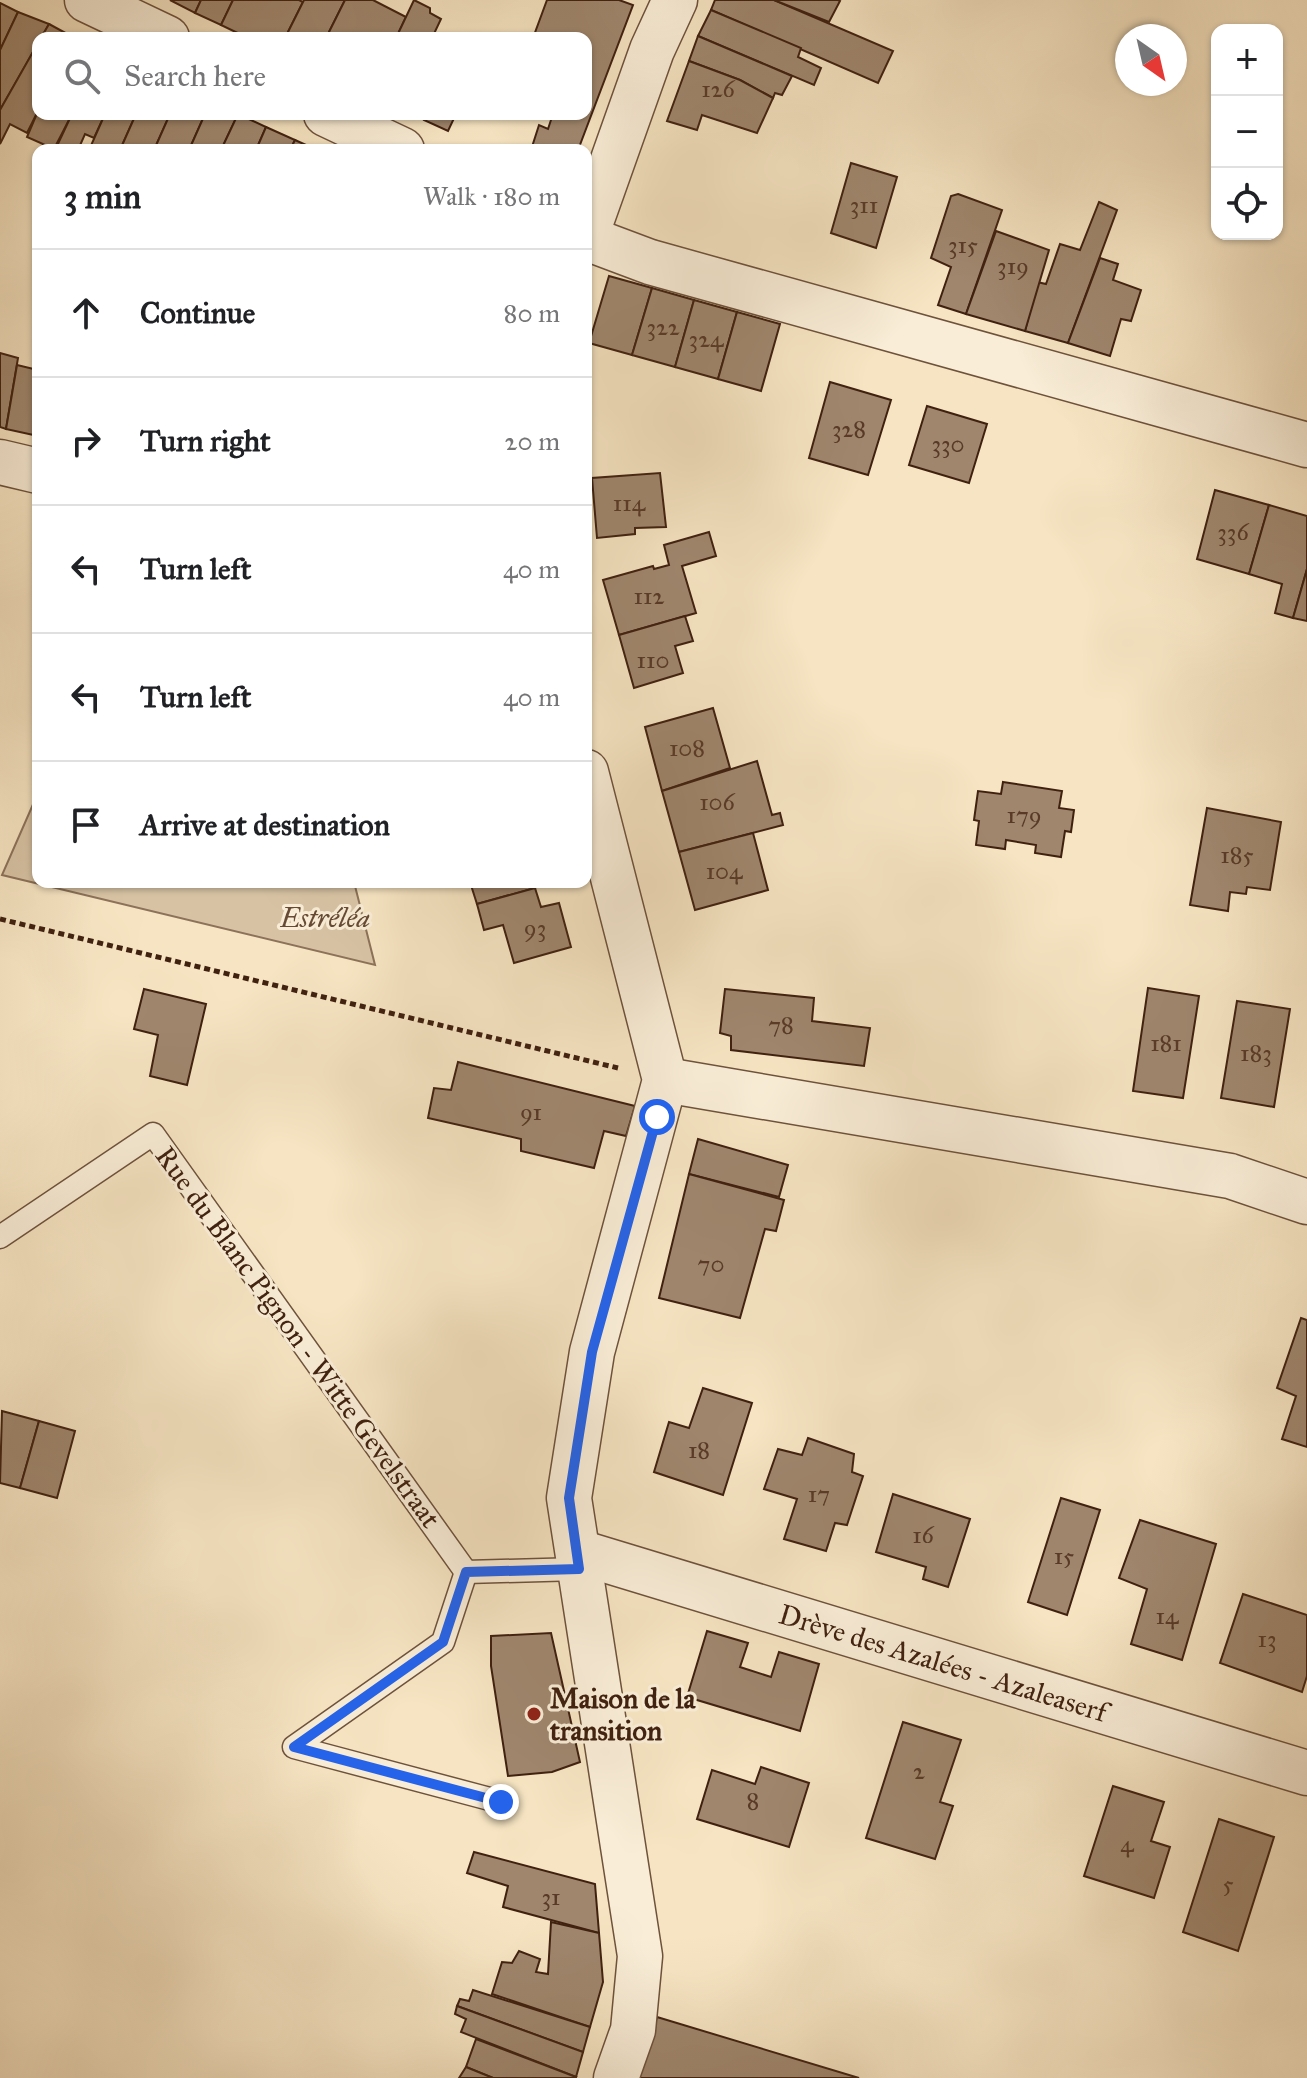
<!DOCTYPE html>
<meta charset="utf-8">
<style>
body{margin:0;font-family:"IM FELL Great Primer",serif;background:#f2f2f2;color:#202124}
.controls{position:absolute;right:24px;top:24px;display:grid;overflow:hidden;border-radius:16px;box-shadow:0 2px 6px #0004}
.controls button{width:72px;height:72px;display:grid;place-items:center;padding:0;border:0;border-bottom:2px solid #e0e0e0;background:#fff;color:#202124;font:40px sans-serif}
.compass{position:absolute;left:1115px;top:24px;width:72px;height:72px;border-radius:50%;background:#fff;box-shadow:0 2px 6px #0004;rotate:146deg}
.stop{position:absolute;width:24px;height:24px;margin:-18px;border:6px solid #2563eb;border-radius:50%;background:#fff}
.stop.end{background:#2563eb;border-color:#fff;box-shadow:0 2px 8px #0008}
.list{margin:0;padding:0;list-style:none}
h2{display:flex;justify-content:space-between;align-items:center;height:104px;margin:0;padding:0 32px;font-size:34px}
h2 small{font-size:26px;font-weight:400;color:#757577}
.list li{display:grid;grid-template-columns:52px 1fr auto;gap:24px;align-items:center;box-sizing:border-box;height:128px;padding:0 32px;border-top:2px solid #e0e0e0}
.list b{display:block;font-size:30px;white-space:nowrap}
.list em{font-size:26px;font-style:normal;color:#757577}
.icon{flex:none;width:44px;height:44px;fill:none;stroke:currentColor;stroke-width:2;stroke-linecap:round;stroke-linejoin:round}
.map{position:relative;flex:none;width:1307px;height:2078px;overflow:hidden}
.search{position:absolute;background:#fff;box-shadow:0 2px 6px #0004;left:32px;top:32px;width:560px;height:88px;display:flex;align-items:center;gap:20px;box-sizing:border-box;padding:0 28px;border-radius:16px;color:#757577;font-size:30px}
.panel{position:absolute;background:#fff;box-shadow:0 2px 6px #0004;left:32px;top:144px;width:560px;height:744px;border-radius:16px}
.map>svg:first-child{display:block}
.green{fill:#d7c3a4;stroke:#8c725a;stroke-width:2}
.building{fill:#9f866d;stroke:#402110;stroke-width:2}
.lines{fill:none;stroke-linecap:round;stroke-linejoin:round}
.service-casing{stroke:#6e523c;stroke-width:25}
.minor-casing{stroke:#6e523c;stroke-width:47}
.path{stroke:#402110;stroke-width:5;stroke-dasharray:6 4;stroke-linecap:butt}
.service{stroke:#f9edd7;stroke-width:22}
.minor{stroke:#f9edd7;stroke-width:44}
.route{stroke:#2563eb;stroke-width:10}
.poi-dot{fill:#8f2418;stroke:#f9edd7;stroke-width:3}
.labels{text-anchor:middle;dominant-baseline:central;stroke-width:6;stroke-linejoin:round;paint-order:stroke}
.number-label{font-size:24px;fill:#583a27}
.park-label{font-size:28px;font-style:italic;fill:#664a35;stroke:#f9edd7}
.street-label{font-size:28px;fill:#402110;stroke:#f9edd7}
.poi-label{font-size:28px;font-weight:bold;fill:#402110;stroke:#f9edd7;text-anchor:start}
</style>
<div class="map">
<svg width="1307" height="2078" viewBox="0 0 1307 2078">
<rect width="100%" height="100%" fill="#f6e4c2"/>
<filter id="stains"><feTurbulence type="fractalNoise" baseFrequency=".0025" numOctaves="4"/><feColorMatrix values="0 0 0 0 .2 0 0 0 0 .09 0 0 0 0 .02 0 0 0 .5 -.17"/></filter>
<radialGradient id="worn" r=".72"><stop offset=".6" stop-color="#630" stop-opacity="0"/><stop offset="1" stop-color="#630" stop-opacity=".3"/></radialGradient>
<!-- green -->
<polygon class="green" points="38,793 38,882 354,882 375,965 2,875"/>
<!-- building -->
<g class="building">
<polygon points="170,0 201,0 195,13"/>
<polygon points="201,0 233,0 221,25 195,13"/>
<polygon points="233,0 299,0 303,2 285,38 248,38 221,25"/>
<polygon points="304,0 345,0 326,38 285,38"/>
<polygon points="345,0 373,0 406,17 396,38 326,38"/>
<polygon points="414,0 430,8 430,13 441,19 432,38 396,38"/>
<polygon points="547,0 619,0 633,5 578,150 531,150 539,125 548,129 553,114 586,114 586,38 533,38"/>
<polygon points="715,0 774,0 893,51 878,83 711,10"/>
<polygon points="774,0 838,0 840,1 829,22"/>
<polygon points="0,3 18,12 0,50"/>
<polygon points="711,10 801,48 798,57 821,68 814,85 698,36"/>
<polygon points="18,12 49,24 0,110 0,50"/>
<polygon points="49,24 73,37 72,38 41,38"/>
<polygon points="698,36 792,76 782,95 775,93 773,98 740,80 689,61"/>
<polygon points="38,43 38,111 27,133 10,124 0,144 0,110"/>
<polygon points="689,61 740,80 773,98 757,133 702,115 697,130 667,121"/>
<polygon points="38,111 38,114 72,114 54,149 27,137"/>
<polygon points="72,114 105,114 94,138 85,134 78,150 59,150 56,148"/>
<polygon points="105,114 136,114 120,150 89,150"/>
<polygon points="136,114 170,114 154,150 120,150"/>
<polygon points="170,114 205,114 189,150 154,150"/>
<polygon points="205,114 238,114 221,150 189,150"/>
<polygon points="238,114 266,127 256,150 221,150"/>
<polygon points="427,114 456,114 448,131 424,120"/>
<polygon points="266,127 295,140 290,150 256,150"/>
<polygon points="295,140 317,150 290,150"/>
<polygon points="851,163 897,177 876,248 831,233"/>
<polygon points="958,194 1002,210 966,314 938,305 951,267 931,258 951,196"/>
<polygon points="1099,202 1117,210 1068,343 1025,331 1037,282 1046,284 1060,244 1080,250"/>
<polygon points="996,231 1049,250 1025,331 966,314"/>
<polygon points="1100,258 1118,264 1113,280 1141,290 1131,321 1121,319 1110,356 1068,343"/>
<polygon points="609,276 652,288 632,355 589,343"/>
<polygon points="652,288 694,300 675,367 632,355"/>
<polygon points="694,300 737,312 718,379 675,367"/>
<polygon points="737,312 780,324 761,391 718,379"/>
<polygon points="0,353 18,358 6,429 0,427"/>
<polygon points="17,365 38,370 38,436 6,429"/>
<polygon points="830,382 891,400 868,475 809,458"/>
<polygon points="927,406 987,424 969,483 909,465"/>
<polygon points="660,473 666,527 635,528 635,534 597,538 592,478"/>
<polygon points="1215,490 1269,505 1249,574 1197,559"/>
<polygon points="1269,505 1307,516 1307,569 1293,618 1275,613 1282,584 1249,574"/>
<polygon points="709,532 716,556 682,566 696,613 619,635 603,580 653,566 654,569 669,565 664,545"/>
<polygon points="1307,569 1307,621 1293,618"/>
<polygon points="685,616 693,641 675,646 683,673 634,688 619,635"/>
<polygon points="713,708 730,768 662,791 645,727"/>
<polygon points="757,761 772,815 780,813 783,825 679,852 662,791"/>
<polygon points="1003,782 1062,791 1059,808 1074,810 1071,832 1065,831 1061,857 1035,853 1036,845 1006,840 1005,849 976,845 979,821 974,820 978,791 1001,794"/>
<polygon points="1207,808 1281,822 1270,890 1247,887 1246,894 1230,892 1228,911 1190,905"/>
<polygon points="753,833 768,890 695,910 679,852"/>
<polygon points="470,882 533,882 535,888 477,904"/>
<polygon points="535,888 541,907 559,903 571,947 514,963 503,925 484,930 477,904"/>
<polygon points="1148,988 1199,996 1183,1098 1133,1091"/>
<polygon points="144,989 206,1004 187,1085 150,1076 158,1035 134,1029"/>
<polygon points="725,989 814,998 812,1021 870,1028 864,1066 731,1050 731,1036 720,1033"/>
<polygon points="1237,1001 1290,1009 1274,1107 1221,1098"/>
<polygon points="458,1062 635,1106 626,1136 604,1131 594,1168 521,1151 521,1139 428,1118 434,1088 451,1090"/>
<polygon points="698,1139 788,1165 779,1197 689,1174"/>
<polygon points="689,1174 784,1200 776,1231 765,1229 740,1318 659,1298"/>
<polygon points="1301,1318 1307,1320 1307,1447 1282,1439 1296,1396 1277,1388"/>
<polygon points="703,1388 752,1403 723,1495 654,1472 669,1422 689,1428"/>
<polygon points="2,1411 39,1421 20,1488 0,1483"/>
<polygon points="39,1421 75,1431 57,1498 20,1488"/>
<polygon points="808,1438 854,1454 852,1472 863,1476 847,1525 835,1523 826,1551 784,1539 797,1499 764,1489 778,1449 802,1455"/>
<polygon points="893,1494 970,1519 948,1587 923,1579 926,1567 876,1552"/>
<polygon points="1061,1498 1100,1510 1067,1615 1028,1602"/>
<polygon points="1140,1520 1216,1544 1182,1660 1131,1644 1147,1589 1119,1578"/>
<polygon points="1243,1594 1307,1615 1307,1676 1302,1692 1220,1663"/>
<polygon points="707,1631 748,1643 740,1667 771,1677 779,1652 819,1664 800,1731 687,1697"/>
<polygon points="551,1633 580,1762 552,1772 508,1776 491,1666 491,1636"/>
<polygon points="903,1722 961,1740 940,1802 953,1806 935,1859 866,1838"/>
<polygon points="761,1767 809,1783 789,1847 697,1819 712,1770 755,1784"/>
<polygon points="1113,1786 1164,1802 1151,1841 1170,1847 1154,1898 1084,1876"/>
<polygon points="1219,1819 1274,1837 1238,1951 1183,1932"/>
<polygon points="474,1852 595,1884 599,1933 503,1907 508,1886 467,1873"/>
<polygon points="551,1922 599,1933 603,1982 590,2027 492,1994 502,1962 512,1963 519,1951 540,1959 536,1972 548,1974"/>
<polygon points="473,1990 590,2027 583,2052 457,2006 460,1999 469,2001"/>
<polygon points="457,2006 583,2052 576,2077 461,2032 466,2019 455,2014"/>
<polygon points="657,2017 859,2078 639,2078"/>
<polygon points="476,2039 576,2077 575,2078 493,2078 466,2067"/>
<polygon points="466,2067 493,2078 459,2078"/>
</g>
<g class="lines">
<defs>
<g id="service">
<polyline points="0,1237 153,1134 466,1572 579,1569"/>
<polyline points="466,1572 443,1642 294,1747 501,1802"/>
</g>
<g id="minor">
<polyline points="87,0 167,38"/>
<polyline points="326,114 402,150"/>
<polyline points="586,236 652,50 675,0"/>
<polyline points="586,238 650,262 1307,445"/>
<polyline points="0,462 38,471"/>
<polyline points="586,772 665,1080 592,1352 569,1498 640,1956 633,2030 616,2078"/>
<polyline points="665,1080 1230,1176 1307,1202"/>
<polyline points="579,1552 1307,1773"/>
</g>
</defs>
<!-- service casing -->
<use href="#service" class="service-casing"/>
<!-- minor casing -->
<use href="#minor" class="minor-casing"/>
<!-- path -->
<polyline class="path" points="0,919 618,1068"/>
<!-- service -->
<use href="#service" class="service"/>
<!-- minor -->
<use href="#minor" class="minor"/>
</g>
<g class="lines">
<!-- route -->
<polyline class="route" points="501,1802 294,1747 443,1642 466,1572 579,1569 569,1498 592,1352 657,1117"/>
</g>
<!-- markers -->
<circle class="poi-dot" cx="534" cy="1714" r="8"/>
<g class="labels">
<!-- number labels -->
<g class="number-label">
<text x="718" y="89">126</text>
<text x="864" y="205">311</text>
<text x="963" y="245">315</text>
<text x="1013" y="266">319</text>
<text x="663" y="327">322</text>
<text x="706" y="339">324</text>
<text x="849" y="429">328</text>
<text x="948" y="444">330</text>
<text x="629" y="503">114</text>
<text x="1233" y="532">336</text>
<text x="649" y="596">112</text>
<text x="653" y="660">110</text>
<text x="687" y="748">108</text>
<text x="717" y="802">106</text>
<text x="1024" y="815">179</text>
<text x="1237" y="855">185</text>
<text x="724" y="871">104</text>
<text x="535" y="928">93</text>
<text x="781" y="1025">78</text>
<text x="1166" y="1043">181</text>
<text x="1256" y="1053">183</text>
<text x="531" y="1112">91</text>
<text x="711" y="1264">70</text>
<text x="699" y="1450">18</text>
<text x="819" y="1494">17</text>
<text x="923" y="1535">16</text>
<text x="1064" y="1556">15</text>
<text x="1167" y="1616">14</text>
<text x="1267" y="1639">13</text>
<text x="919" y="1771">2</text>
<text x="753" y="1801">8</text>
<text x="1127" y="1844">4</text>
<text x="1228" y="1884">5</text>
<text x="551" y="1897">31</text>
</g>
<!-- park labels -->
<g class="park-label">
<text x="325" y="917">Estréléa</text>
</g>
<!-- street labels -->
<g class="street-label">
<text transform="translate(298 1337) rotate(54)">Rue du Blanc Pignon - Witte Gevelstraat</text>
<text transform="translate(943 1663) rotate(17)">Drève des Azalées - Azaleaserf</text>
</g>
<!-- poi labels -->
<g class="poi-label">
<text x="550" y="1698">Maison de la<tspan x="550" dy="32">transition</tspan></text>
</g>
</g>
<rect width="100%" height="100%" filter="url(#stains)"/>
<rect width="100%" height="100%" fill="url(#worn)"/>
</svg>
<div class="controls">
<button>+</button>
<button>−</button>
<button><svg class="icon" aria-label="locate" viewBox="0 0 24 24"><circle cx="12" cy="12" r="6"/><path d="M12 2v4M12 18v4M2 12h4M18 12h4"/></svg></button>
</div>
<svg class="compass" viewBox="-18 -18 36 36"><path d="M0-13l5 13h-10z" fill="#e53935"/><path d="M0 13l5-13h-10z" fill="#757577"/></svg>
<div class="stop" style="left:657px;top:1117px"></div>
<div class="stop end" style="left:501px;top:1802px"></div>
<div class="search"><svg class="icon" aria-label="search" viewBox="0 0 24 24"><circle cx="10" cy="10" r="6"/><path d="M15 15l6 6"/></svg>Search here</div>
<section class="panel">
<h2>3 min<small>Walk · 180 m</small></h2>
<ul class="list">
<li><svg class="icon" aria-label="ahead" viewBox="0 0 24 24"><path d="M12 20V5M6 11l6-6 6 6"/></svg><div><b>Continue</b></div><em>80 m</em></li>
<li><svg class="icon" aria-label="right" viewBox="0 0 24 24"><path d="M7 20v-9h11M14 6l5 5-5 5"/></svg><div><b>Turn right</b></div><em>20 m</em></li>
<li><svg class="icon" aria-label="left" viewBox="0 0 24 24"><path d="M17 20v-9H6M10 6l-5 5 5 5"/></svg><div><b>Turn left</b></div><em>40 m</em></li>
<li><svg class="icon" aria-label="left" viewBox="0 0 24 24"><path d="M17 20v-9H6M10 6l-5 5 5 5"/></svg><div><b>Turn left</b></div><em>40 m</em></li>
<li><svg class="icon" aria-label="arrive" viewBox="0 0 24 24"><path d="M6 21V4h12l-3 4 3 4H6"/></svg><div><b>Arrive at destination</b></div></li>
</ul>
</section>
</div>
